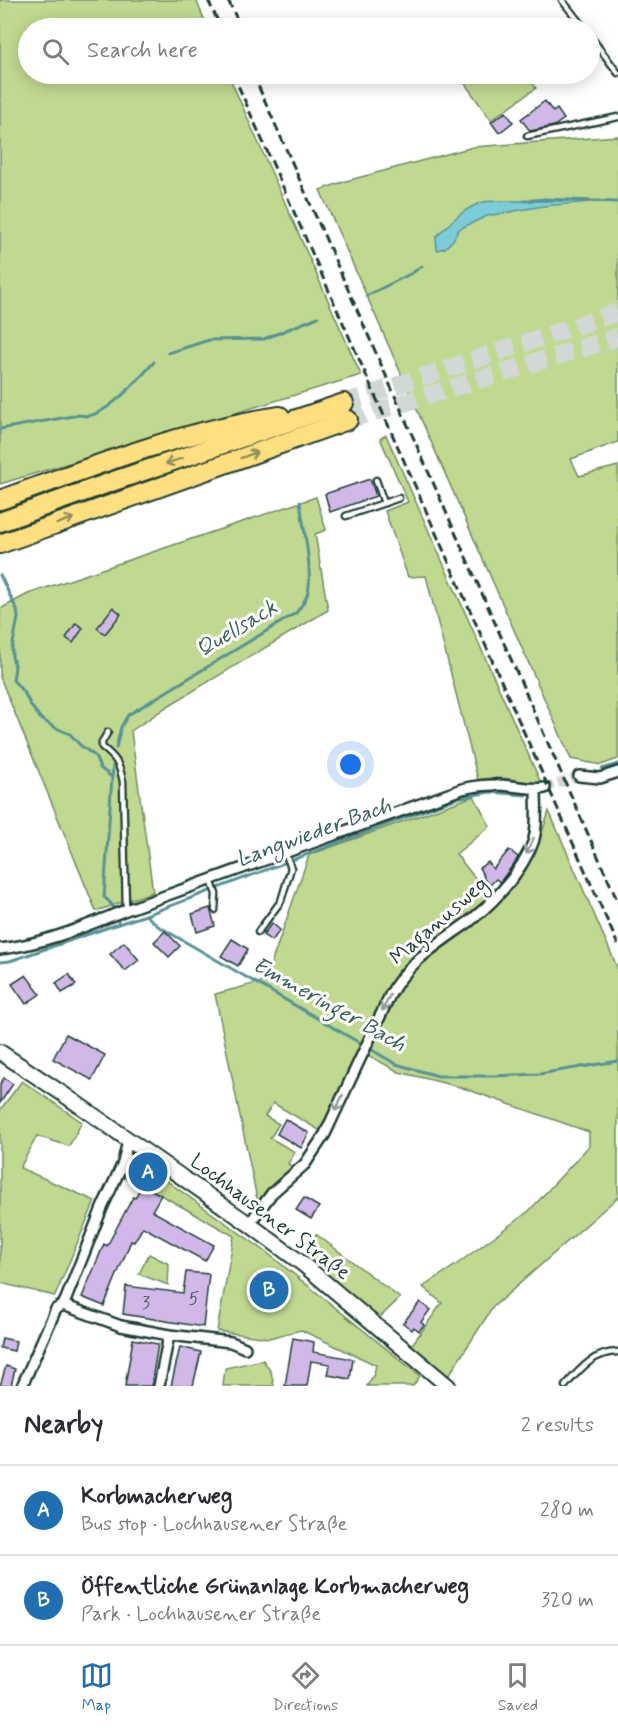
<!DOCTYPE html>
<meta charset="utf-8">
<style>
body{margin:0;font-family:Mynerve,sans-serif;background:#f2f2f3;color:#2b2b33}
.you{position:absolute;left:351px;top:765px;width:21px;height:21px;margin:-15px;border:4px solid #fff;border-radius:50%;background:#1a73e8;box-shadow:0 0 0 9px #1a73e833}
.badge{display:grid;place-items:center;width:39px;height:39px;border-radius:50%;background:#1f6fb2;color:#fff;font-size:20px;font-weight:700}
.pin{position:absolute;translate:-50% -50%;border:3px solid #fff;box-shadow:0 2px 6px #0006}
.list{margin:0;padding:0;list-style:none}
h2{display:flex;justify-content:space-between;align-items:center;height:78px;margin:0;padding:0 24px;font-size:26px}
h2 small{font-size:20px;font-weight:400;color:#7c7c81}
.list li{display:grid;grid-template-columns:39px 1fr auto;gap:18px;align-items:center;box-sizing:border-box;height:90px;padding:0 24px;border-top:2px solid #e1e1e2}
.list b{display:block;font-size:22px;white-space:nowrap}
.list p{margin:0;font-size:20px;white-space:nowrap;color:#7c7c81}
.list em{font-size:20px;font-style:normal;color:#7c7c81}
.icon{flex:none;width:33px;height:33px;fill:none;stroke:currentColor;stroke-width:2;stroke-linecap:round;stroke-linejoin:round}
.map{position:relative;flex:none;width:618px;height:1386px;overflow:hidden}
.search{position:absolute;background:#fff;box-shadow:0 3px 15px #0003;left:18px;right:18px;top:18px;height:66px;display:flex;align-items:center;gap:15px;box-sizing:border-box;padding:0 21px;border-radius:33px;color:#7c7c81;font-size:22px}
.sheet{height:258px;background:#fff}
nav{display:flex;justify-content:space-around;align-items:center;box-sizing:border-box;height:84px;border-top:2px solid #e1e1e2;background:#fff;font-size:16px;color:#7c7c81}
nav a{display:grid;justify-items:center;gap:3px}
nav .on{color:#1f6fb2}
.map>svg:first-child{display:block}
.green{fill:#c0d990;stroke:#708b62;stroke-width:1.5}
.water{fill:#7dcdd8;stroke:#579396;stroke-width:1.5}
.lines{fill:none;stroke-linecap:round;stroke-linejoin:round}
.stream{stroke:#579396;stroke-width:3}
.building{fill:#d0b9e8;stroke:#1f3d34;stroke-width:1.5}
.street-tunnel{stroke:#d2d8d6;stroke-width:9;stroke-dasharray:9 4.5;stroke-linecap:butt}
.highway-tunnel{stroke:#d2d8d6;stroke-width:18;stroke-dasharray:18 9;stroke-linecap:butt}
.lane-casing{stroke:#1f3d34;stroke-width:9}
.street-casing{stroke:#1f3d34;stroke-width:14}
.secondary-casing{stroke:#1f3d34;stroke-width:18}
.highway-casing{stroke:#1f3d34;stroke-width:22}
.lane{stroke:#fff;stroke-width:4.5}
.street{stroke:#fff;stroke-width:9}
.secondary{stroke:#fff;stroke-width:14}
.highway{stroke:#ffdf80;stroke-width:18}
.rail{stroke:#1f3d34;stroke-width:3;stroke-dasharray:9 4.5;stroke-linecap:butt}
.oneway{stroke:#8f8e5a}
.oneway2{stroke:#8f9e9a}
.labels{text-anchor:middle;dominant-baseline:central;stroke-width:6;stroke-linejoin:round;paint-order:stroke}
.number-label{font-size:18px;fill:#4b5c61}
.street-label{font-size:21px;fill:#1f3d34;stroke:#fff}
.water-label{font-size:22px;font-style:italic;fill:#36615d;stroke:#fff}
</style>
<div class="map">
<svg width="618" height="1386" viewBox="0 0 618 1386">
<rect width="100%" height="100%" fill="#fff"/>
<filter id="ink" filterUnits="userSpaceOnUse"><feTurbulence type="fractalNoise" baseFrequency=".0167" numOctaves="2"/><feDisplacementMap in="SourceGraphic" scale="12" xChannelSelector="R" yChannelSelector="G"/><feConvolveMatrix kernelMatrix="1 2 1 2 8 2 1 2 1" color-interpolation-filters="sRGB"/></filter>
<g filter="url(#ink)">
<!-- green -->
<g class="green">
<polygon points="0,0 196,0 208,28 28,28 28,74 228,74 361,375 0,484"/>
<polygon points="458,74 526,74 536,88 491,120"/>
<polygon points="618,136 618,442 571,459 579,476 618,466 618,759 601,765 571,759 320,190 346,181 473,147"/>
<path d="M386,435L541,783L535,785C516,780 499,775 478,780L426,576L408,577L385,511L408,502L380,438Z"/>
<polygon points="316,497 326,530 315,534 328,610 168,706 131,731 153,892 96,911 0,677 0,609 28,594"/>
<polygon points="474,796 490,826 456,854 490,897 488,902 403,971 324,1133 273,1103 265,1116 279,1124 270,1138 295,1152 288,1164 294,1168 258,1204 215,994 265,981 309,855"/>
<polygon points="549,811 618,969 618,1197 493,1307 447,1378 411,1346 442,1303 423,1287 457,1264 529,1211 589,1146 589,1132 460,1087 399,1072 364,1053 398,986 410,970 521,872 541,836"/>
<polygon points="22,1081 82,1122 69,1146 37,1136 20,1168 95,1201 55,1296 0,1283 0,1110"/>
<polygon points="129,1154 265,1251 420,1376 413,1386 367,1386 374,1374 376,1365 301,1330 269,1338 217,1331 234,1236 143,1185 119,1176"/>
<polygon points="316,1234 400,1298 378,1319 304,1256"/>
<polygon points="149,1254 169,1264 168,1285 139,1274"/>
<polygon points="263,1360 271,1372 274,1386 223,1386 225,1368"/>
</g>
<!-- water -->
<path class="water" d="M504,201H603L543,206L487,216L459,229L453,240L445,248L437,250L436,237C449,224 464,207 484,202C490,201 497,201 504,201Z"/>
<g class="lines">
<!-- stream -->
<g class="stream">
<polyline points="524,201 544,199 618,202"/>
<polyline points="366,296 412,273 422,266"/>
<polyline points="168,353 209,340 264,339 318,317"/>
<path d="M0,429L79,415C82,415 85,416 88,416C109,413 141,377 154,362"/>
<path d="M0,575L17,610L18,618L12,648V656L15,667L13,680L25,694L31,706L41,719L54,727L70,734L80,745L95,756L100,768L112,777L104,897C112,903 119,913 118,924L10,961L0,962"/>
<path d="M116,748L121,727L128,715L296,613C301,606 306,601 308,592C313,572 303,525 300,502"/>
<polyline points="602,769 618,764"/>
<polyline points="112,777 113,766"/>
<polyline points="146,915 158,926 396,1064 438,1076 493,1076 539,1074 618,1061"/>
<polyline points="118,924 146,915 457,798 490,792 526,795"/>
</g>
</g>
<!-- building -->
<g class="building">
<polygon points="545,101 553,112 557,109 564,119 554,126 530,131 521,119"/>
<polygon points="506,112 513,122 499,133 491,122"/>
<polygon points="370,479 376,496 330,512 325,494"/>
<polygon points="113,607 121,614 105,634 97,628"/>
<polygon points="76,623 83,628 73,643 66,638"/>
<polygon points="509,850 518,857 516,861 500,882 496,879 490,885 483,878 484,876 479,868 488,862 493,869"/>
<polygon points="210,908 215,926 197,932 192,914"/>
<polygon points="272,923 280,930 272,941 263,935"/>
<polygon points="165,931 180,946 169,957 154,942"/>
<polygon points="232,939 248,949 238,966 221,956"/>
<polygon points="124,942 139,960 125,971 110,954"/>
<polygon points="69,974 76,985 62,993 56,983"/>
<polygon points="26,975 40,994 26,1004 12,984"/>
<polygon points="66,1034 105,1055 92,1080 53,1059"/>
<polygon points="4,1078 13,1084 0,1103 0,1084"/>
<polygon points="285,1119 309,1133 301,1148 277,1134"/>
<polygon points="142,1185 161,1195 152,1211 214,1245 205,1261 143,1227 134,1242 131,1241 104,1306 82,1297 104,1244 107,1246 133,1197 135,1198"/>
<polygon points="304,1198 319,1207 311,1219 296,1210"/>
<polygon points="186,1272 209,1274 203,1327 123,1314 126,1286 183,1293"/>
<polygon points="420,1302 430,1310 421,1322 424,1325 419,1331 414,1327 412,1330 403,1323"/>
<polygon points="2,1338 16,1341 14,1351 0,1348"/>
<polygon points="293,1338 314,1342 313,1352 353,1359 350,1379 328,1375 330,1364 311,1361 307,1386 285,1386"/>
<polygon points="133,1339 158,1344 151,1386 125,1386"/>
<polygon points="180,1347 201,1352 193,1386 171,1386"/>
<polygon points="6,1366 15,1369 11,1386 0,1386"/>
</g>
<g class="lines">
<!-- street-tunnel -->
<polyline class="street-tunnel" points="545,788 579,776"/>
<!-- highway-tunnel -->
<g class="highway-tunnel">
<polyline points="344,403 618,312"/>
<polyline points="348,420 618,337"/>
</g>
<defs>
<g id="lane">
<polyline points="562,0 584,28"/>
<polyline points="590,36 618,73"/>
<polyline points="527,136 618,117"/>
<polyline points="376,480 384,503"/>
<polyline points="346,516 399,498"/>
<path d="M108,732L102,742V747C116,758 119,763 123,781L126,910"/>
<polyline points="211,880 216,894 215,910"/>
<polyline points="258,932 281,901 291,868 285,852"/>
<path d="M565,1386C580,1369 594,1352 618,1352"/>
</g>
<g id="street">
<polyline points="579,776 600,778 618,772"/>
<path d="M0,949C45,944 85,926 126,910L462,789C479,785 494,784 511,786C522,787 533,790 545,788"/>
<path d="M249,1224L272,1193L305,1164L325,1134L390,995C408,961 440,943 470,921C489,906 509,885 522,864C526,856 532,848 534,839C538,823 536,805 536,789"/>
<polyline points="63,1305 121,1326 169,1335 231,1342 245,1348"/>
<polyline points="22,1386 56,1309 63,1305 66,1299 102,1208 123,1163 128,1140"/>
<polyline points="159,1386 169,1335"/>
</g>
<polyline id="secondary" points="0,1052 66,1096 249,1224 304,1265 448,1386"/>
<g id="highway">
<path d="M0,500C90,467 185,430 280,416"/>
<polyline points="0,522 111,482 344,403"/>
<polyline points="0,544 348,420"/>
</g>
</defs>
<!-- lane casing -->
<use href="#lane" class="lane-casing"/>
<!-- street casing -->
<use href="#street" class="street-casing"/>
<!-- secondary casing -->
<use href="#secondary" class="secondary-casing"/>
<!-- highway casing -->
<use href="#highway" class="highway-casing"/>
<!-- lane -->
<use href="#lane" class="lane"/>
<!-- street -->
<use href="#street" class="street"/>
<!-- secondary -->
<use href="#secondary" class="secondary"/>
<!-- highway -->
<use href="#highway" class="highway"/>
<!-- rail -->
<g class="rail">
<polyline points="208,0 221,28"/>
<polyline points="228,0 241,28"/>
<polyline points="233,74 618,945"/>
<polyline points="253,74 618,902"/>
</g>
</g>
<!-- one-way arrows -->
<defs><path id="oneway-shaft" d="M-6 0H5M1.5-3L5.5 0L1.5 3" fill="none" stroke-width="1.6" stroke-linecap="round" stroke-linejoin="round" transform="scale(1.5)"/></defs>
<g class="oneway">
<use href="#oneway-shaft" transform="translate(249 455) rotate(-20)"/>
<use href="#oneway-shaft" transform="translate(174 461) rotate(161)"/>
<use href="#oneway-shaft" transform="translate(65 521) rotate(-20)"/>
</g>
<g class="oneway2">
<use href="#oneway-shaft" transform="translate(530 846) rotate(114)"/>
<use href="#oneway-shaft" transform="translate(386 1003) rotate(116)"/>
<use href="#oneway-shaft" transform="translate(339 1103) rotate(115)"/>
</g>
</g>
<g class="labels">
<!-- number labels -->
<g class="number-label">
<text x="194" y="1299">5</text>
<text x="146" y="1303">3</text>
</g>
<!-- street labels -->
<g class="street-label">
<text transform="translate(439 921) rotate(-41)">Maganusweg</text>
<text transform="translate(270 1217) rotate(37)">Lochhausener Straße</text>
</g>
<!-- water labels -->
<g class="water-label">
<text transform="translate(237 629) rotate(-31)">Quellsack</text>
<text transform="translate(314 833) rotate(-20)">Langwieder Bach</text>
<text transform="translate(329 1005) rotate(29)">Emmeringer Bach</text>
</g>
</g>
</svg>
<div class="you"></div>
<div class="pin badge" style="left:148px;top:1172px">A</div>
<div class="pin badge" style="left:269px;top:1290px">B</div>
<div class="search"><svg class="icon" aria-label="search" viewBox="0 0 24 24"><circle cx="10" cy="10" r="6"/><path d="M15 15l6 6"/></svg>Search here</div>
</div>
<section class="sheet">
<h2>Nearby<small>2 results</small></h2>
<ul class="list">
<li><span class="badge">A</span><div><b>Korbmacherweg</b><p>Bus stop · Lochhausener Straße</p></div><em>280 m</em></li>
<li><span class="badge">B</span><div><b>Öffentliche Grünanlage Korbmacherweg</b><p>Park · Lochhausener Straße</p></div><em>320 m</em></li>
</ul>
</section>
<nav>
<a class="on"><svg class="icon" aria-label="map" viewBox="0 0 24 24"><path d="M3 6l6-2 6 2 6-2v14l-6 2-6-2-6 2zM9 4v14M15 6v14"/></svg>Map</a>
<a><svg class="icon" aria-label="directions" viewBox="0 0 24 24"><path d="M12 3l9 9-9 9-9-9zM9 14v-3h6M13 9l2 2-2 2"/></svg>Directions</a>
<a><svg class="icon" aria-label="saved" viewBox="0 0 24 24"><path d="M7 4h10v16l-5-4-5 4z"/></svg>Saved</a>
</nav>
